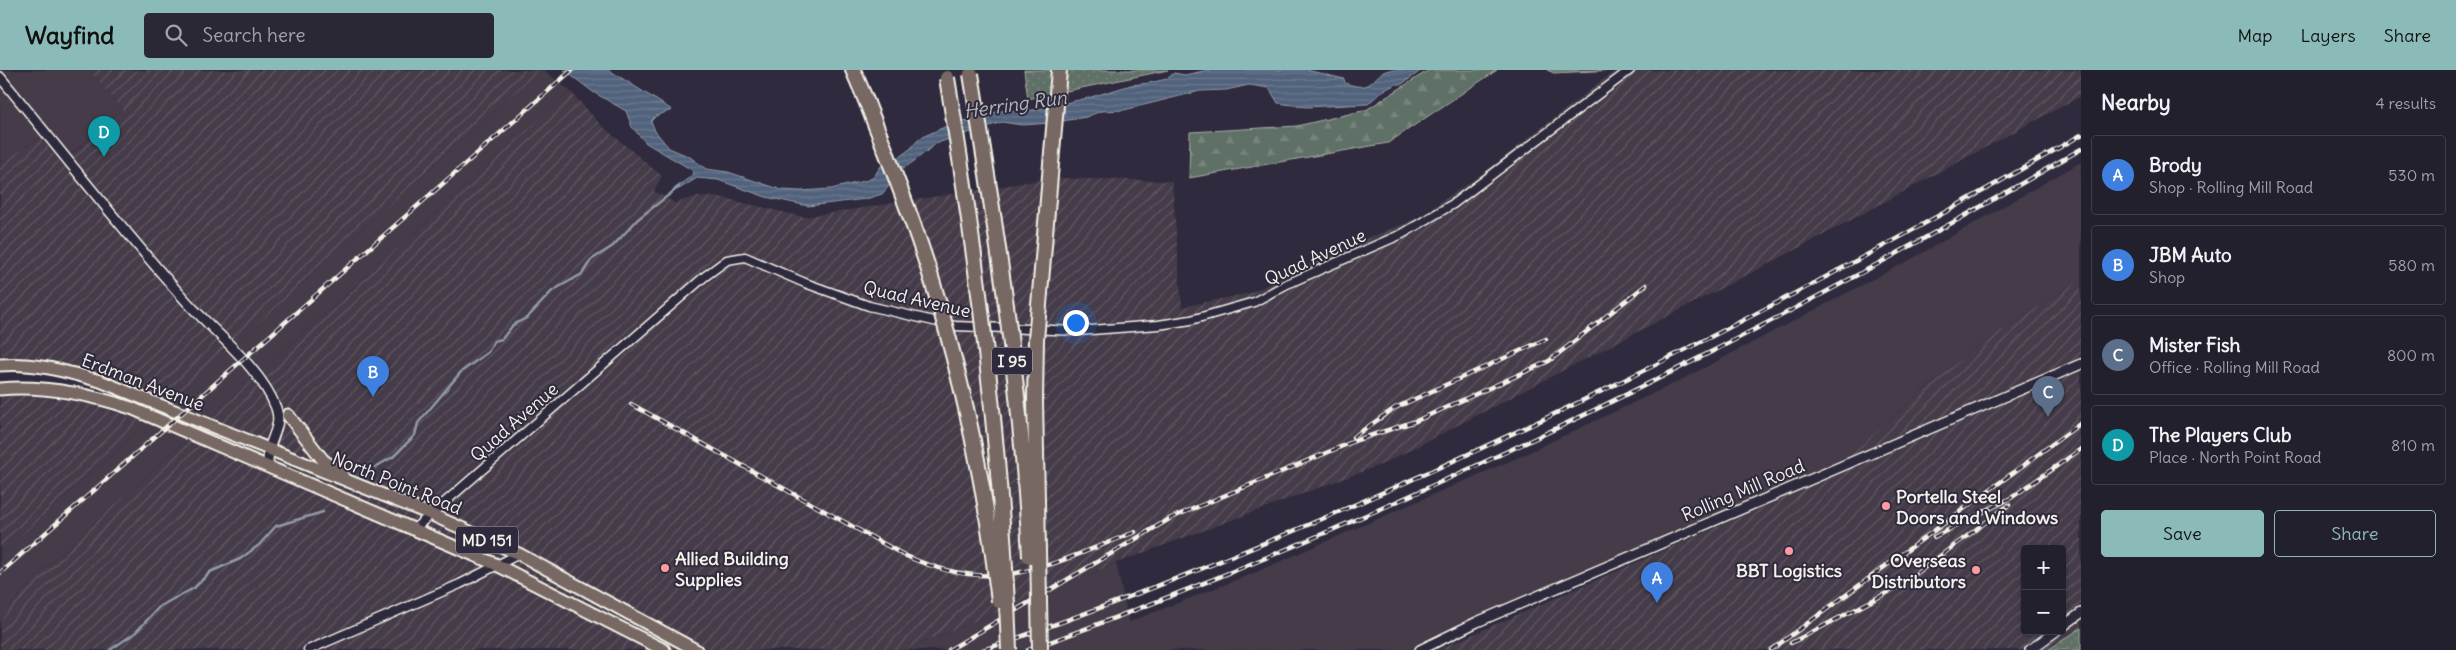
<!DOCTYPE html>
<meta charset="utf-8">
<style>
body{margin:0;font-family:Delius,sans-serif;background:#2b2836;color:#f1f3f6}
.controls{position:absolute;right:15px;bottom:15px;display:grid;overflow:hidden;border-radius:5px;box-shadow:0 1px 4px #0004}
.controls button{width:45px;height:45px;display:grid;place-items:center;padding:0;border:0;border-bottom:1px solid #403e4a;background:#23202e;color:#f1f3f6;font:25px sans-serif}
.you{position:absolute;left:1075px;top:252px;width:18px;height:18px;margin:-12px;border:4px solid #fff;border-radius:50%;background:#1a73e8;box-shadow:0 0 0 8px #1a73e833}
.badge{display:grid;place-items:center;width:32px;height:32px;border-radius:50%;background:#8bbbb9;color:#fff;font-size:16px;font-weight:700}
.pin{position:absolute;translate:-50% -41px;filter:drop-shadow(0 1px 2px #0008)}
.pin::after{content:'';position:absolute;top:26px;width:18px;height:15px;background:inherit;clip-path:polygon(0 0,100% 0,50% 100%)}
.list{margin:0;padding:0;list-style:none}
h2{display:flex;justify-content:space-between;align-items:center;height:65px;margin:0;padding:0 20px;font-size:21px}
h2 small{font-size:16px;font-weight:400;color:#a3a3aa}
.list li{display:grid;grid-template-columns:32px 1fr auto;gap:15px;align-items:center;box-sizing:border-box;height:80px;margin:0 10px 10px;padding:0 10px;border:1px solid #403e4a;border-radius:5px}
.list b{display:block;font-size:19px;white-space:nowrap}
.list p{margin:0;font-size:16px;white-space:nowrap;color:#a3a3aa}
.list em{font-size:16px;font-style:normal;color:#a3a3aa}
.actions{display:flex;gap:10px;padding:15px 20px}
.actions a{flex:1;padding:11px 0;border:1px solid #8bbbb9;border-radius:5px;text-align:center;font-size:18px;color:#8bbbb9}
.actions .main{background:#8bbbb9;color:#111}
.icon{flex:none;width:28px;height:28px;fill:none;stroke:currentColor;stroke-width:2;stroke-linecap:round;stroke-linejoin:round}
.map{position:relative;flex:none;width:2081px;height:580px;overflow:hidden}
header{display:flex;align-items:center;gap:30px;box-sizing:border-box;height:70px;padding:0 25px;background:#8bbbb9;color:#111}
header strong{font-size:24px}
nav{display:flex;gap:28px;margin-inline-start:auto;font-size:18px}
.search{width:350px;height:45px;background:#2b2836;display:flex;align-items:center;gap:12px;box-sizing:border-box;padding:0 18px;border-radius:5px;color:#a3a3aa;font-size:19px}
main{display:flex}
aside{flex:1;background:#23202e}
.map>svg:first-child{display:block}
.built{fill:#443b48}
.industrial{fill:url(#industrial-furrows);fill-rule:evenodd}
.forest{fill:url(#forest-firs);stroke:#aab0a7}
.park{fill:url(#park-dots);stroke:#aab0a7}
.water{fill:url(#water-rules);stroke:#929ba7}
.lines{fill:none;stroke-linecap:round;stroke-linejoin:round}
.stream{stroke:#929ba7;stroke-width:2.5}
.minor-casing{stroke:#f4f1e8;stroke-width:11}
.tertiary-casing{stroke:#f4f1e8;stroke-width:12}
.primary-casing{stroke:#f4f1e8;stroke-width:15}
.motorway-casing{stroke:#f4f1e8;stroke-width:18}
.minor{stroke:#2f2a3d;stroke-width:8}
.tertiary{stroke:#2f2a3d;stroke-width:9}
.primary{stroke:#776864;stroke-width:11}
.motorway{stroke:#776864;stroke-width:14}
.rail-casing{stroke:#f4f1e8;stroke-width:4.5}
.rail{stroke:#2f2a3d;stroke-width:2.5;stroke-dasharray:8;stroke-linecap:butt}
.motorway-bridge-casing{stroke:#f4f1e8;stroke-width:18;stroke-linecap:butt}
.motorway-bridge{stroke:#776864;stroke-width:14}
.poi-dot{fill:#ff9aa2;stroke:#2f2a3d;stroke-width:2}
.labels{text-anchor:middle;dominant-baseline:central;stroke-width:4;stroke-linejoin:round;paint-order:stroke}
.shield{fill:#2f2a3d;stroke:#b9b5b5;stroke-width:1}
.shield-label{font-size:16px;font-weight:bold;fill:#f4f1e8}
.street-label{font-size:18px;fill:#f4f1e8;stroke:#2f2a3d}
.poi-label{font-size:18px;font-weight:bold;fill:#f4f1e8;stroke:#2f2a3d;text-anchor:start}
.water-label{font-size:19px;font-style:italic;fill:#b3b8bd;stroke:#2f2a3d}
</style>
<header>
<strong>Wayfind</strong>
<div class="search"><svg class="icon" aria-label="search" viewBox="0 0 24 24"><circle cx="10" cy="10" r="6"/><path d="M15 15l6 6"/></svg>Search here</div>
<nav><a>Map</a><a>Layers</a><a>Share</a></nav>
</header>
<main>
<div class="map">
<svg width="2081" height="580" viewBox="0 0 2081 580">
<defs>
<pattern id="industrial-furrows" width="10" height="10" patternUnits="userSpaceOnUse" patternTransform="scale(1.25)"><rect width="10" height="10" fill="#443b48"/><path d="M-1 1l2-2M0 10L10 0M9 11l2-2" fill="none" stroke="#605862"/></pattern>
<pattern id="forest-firs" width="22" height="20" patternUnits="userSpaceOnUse" patternTransform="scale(1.25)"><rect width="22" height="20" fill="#5f6f66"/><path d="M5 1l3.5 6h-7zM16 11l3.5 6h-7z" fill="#77847c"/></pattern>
<pattern id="park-dots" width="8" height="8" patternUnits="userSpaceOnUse" patternTransform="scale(1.25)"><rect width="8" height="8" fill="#5f6f66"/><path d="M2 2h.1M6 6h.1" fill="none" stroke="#77847c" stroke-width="1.8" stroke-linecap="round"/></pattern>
<pattern id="water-rules" width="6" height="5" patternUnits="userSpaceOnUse" patternTransform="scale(1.25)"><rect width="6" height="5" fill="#51627c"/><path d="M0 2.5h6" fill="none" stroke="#6b798f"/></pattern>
</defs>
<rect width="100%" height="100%" fill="#2f2a3d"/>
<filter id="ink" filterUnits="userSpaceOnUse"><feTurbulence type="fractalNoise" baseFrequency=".02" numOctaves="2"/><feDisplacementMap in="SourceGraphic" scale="10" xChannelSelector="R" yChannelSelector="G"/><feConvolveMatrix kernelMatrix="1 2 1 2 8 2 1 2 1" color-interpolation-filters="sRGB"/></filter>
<g filter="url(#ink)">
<!-- built -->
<g class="built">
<polygon points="0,0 89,0 123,41 60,93 40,68 0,93"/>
<polygon points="540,0 544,0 570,21 31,511 0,551 0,485"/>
<polygon points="2081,92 2081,209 1976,277 1913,329 1844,390 1476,548 1410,580 905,580 1116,493 1129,552 1249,505 1519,387 1679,311 1917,186"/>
</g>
<!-- industrial -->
<g class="industrial">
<polygon points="89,0 540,0 171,332 58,292 0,285 0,93 40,68 61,93 123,41"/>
<polygon points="1616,0 2081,0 2081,26 1803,176 1383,394 1116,493 905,580 0,580 0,551 31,511 570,21 602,56 662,106 654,121 675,133 698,126 719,127 804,147 1054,108 1172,111 1182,237 1250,223 1345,177 1416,149 1482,104"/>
<path d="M2081,209V558L2048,580H1437L1776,431L1844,390L1913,329L1976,277ZM2025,479H2062V561H2025Z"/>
<polygon points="20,325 80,331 148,352 0,485 0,327"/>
</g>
<!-- forest -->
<g class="forest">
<polygon points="1429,0 1497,0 1388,73 1189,108 1190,62 1297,56 1366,40"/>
<polygon points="1547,0 1616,0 1554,3"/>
</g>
<!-- park -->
<g class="park">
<polygon points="1024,0 1168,0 1028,29"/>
<polygon points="2081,558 2081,580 2048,580"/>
</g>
<!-- water -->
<path class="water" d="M564,0H609L672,40L656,46L651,51L655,61L669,78L690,87L706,99L728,102L782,120L800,121L831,119L868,110L874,107L880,97L888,95L910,79L920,68L949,55L1000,41L1034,40L1088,28L1131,15L1149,13L1167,9L1174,3L1185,5L1208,0H1307L1344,9L1345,13C1376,24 1370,5 1389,0C1398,0 1412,0 1422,0L1402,14H1396L1381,22L1368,34L1306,37L1278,33L1269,18L1249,15L1226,20L1200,21L1124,40L1101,41L1086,47L1051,53L1022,55L1002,52L937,73L913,92L894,104L889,116L882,124L866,129L808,136L766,127L718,110L697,108L679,119H674L694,104L692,100L646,73L632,57L626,41L593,22Z"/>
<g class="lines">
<!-- stream -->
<g class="stream">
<polyline points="375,397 393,387 415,365 418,353 461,302 488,282 494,271 502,269 513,255 528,247 552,221 582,204 591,190 613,176 638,149 679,117"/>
<polyline points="110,580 135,563 160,536 194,518 210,502 240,489 259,475 276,456 323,442"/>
</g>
<defs>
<g id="minor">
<polyline points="414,459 704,207 727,190 745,187 805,213 869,236 955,256 1078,261 1158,255 1191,250 1254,232 1287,214 1402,164 1453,134 1630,0"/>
<polyline points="308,580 460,514 519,484"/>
</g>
<g id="tertiary">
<path d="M0,7C62,82 121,159 186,231C214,262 261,298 276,338C282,355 272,365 269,381C268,386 268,391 268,396"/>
<polyline points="2062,557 2081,543"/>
<polyline points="1420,580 1477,552 2081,294"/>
<polyline points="2030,580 2056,561"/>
</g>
<g id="primary">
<path d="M0,295C35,292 67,302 100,311L430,444L519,484L696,580"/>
<path d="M0,319C45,315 88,324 131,338L495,494L664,580"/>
<polyline points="288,345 323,390 342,404"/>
</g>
<polyline id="motorway" points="853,0 867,33"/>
</defs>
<!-- minor casing -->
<use href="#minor" class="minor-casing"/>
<!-- tertiary casing -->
<use href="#tertiary" class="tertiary-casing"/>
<!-- primary casing -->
<use href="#primary" class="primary-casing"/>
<!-- motorway casing -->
<use href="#motorway" class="motorway-casing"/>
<!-- minor -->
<use href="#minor" class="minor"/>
<!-- tertiary -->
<use href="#tertiary" class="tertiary"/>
<!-- primary -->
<use href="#primary" class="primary"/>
<!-- motorway -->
<use href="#motorway" class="motorway"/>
<defs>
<g id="rail">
<path d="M631,334L904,485C997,528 1048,495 1135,462"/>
<polyline points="1353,367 1395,338 1546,269"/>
<polyline points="1934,467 2011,428 2081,379"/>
<polyline points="0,503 572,0"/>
<polyline points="1791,573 1898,517 2009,435"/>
<polyline points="949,580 1171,448 1357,370 1416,351 1549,291 1646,215"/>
<path d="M983,580C1365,448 1731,268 2081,65"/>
<path d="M1028,580C1394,448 1745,276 2081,79"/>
<polyline points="1771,580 2081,353"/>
</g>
</defs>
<!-- rail casing -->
<use href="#rail" class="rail-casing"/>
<!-- rail -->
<use href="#rail" class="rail"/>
<defs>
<g id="motorway-bridge">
<path d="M971,4C997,164 1022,325 1030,487"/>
<path d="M947,8C979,198 1002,388 1009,580"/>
<path d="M867,33C889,90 912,146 930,204C963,310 986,420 999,531"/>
<polyline points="1040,580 1035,330 1036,270 1059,0"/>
</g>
</defs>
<!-- motorway-bridge casing -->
<use href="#motorway-bridge" class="motorway-bridge-casing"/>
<!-- motorway-bridge -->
<use href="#motorway-bridge" class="motorway-bridge"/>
</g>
</g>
<!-- markers -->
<g class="poi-dot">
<circle cx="1886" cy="436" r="5"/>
<circle cx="1789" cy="481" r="5"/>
<circle cx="665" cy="498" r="5"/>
<circle cx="1976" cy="500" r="5"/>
</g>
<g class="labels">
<!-- shield labels -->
<g class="shield">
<rect x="992" y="277.5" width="40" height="27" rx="4"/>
<rect x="456" y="456.5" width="62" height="27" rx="4"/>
</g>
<g class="shield-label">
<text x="1012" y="291">I 95</text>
<text x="487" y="470">MD 151</text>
</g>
<!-- street labels -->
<g class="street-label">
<text transform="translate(1315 187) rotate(-25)">Quad Avenue</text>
<text transform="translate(917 229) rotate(13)">Quad Avenue</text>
<text transform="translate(143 312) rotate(21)">Erdman Avenue</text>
<text transform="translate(514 352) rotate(-41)">Quad Avenue</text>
<text transform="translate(397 413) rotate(22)">North Point Road</text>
<text transform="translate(1743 420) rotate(-23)">Rolling Mill Road</text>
</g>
<!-- poi labels -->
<g class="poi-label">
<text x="1896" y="426">Portella Steel<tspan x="1896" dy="21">Doors and Windows</tspan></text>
<text x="675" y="488">Allied Building<tspan x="675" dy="21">Supplies</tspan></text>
<text x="1966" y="490" text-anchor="end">Overseas<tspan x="1966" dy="21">Distributors</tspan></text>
<text x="1789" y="500" text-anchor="middle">BBT Logistics</text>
</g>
<!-- water labels -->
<g class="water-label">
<text transform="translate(1015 34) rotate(-8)">Herring Run</text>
</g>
</g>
</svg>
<div class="controls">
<button>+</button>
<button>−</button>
</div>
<div class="you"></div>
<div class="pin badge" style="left:1657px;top:533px;background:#3f7fe0">A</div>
<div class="pin badge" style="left:373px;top:327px;background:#3f7fe0">B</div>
<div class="pin badge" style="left:2048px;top:347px;background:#5c6f8a">C</div>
<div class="pin badge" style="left:104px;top:87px;background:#0f9aa8">D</div>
</div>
<aside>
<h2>Nearby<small>4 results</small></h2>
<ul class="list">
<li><span class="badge" style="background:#3f7fe0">A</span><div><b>Brody</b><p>Shop · Rolling Mill Road</p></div><em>530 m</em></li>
<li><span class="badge" style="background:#3f7fe0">B</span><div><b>JBM Auto</b><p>Shop</p></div><em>580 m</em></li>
<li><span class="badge" style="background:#5c6f8a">C</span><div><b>Mister Fish</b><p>Office · Rolling Mill Road</p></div><em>800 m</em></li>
<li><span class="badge" style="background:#0f9aa8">D</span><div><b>The Players Club</b><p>Place · North Point Road</p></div><em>810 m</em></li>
</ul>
<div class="actions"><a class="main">Save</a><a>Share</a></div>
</aside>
</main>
